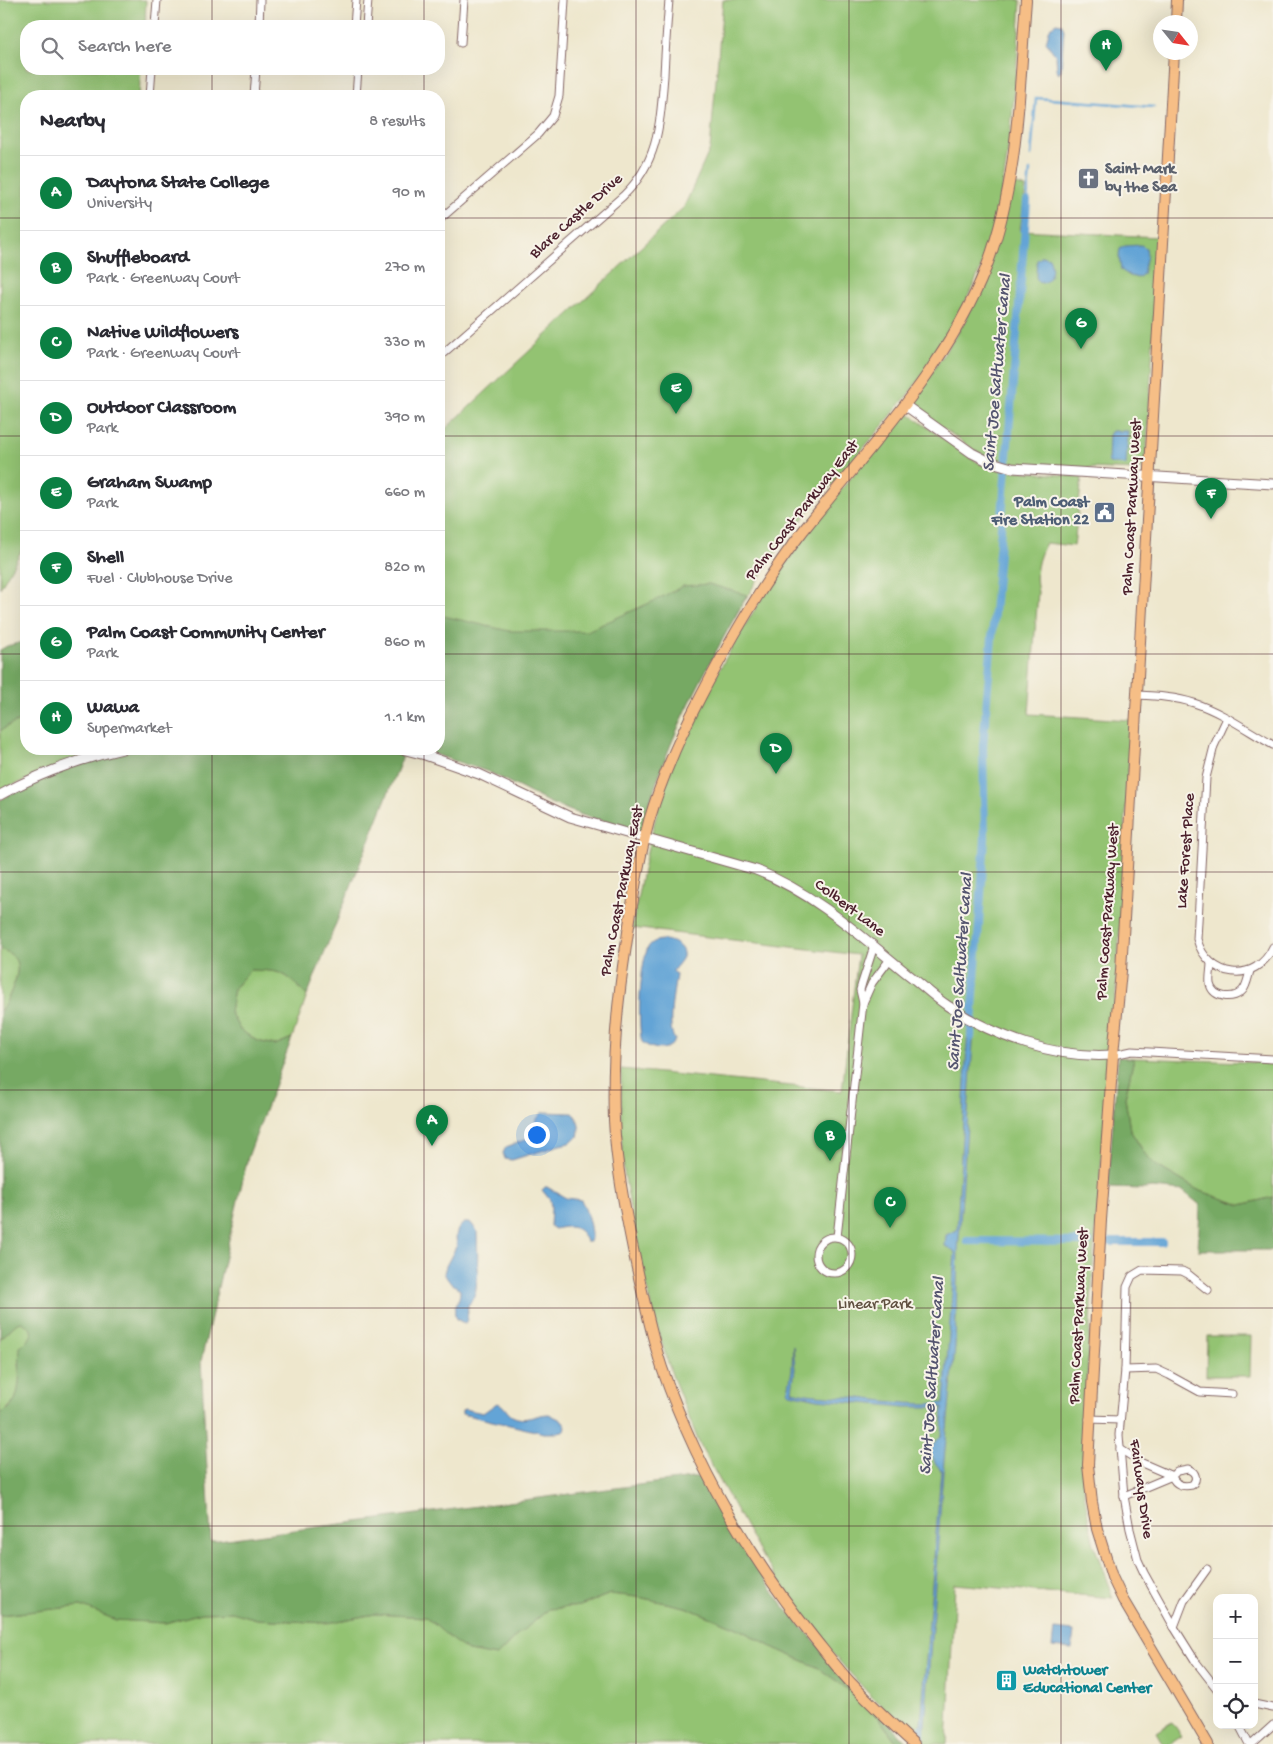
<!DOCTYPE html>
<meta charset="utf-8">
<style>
body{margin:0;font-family:"Gochi Hand",sans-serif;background:#f2f2f3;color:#2b2b33}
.controls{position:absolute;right:15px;bottom:15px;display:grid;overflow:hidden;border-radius:10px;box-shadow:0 5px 20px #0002}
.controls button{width:45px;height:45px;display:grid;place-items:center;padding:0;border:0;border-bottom:1px solid #e1e1e2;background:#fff;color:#2b2b33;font:25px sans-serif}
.compass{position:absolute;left:1153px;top:15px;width:45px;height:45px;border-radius:50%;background:#fff;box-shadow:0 5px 20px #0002;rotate:120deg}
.you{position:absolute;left:536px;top:1134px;width:18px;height:18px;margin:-12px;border:4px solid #fff;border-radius:50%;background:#1a73e8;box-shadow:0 0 0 8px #1a73e833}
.badge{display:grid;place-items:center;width:32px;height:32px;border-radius:50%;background:#0b8043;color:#fff;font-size:16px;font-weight:700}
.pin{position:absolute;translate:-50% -41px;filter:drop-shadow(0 1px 2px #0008)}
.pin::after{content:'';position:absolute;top:26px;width:18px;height:15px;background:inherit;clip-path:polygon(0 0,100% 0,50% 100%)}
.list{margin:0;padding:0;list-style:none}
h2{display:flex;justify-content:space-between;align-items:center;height:65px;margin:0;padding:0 20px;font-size:21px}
h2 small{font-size:16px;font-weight:400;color:#7c7c81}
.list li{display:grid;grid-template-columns:32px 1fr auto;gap:15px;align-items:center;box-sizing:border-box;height:75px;padding:0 20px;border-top:1px solid #e1e1e2}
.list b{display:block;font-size:19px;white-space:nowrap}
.list p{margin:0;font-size:16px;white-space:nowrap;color:#7c7c81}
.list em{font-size:16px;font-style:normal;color:#7c7c81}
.icon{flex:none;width:28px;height:28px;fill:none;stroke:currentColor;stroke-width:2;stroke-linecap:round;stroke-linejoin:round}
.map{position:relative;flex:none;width:1273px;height:1744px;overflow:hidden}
.search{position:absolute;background:#fff;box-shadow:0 5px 20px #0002;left:20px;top:20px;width:425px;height:55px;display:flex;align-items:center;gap:12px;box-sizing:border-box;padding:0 18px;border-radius:20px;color:#7c7c81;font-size:19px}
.panel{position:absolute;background:#fff;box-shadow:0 5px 20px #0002;left:20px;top:90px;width:425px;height:665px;border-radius:20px}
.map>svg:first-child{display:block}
.green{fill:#93c372;stroke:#6e714e}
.forest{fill:#76a964;stroke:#606448}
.water{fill:#63a4d6;stroke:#566280}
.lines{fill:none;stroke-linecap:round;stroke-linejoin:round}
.stream{stroke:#63a4d6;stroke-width:2.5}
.canal{stroke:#63a4d6;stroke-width:8}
.minor-casing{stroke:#836564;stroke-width:9}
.tertiary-casing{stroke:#836564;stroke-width:11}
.primary-casing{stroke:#836564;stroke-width:12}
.minor{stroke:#fff;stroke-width:7}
.tertiary{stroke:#fff;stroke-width:9}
.primary{stroke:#f6be86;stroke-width:10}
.grid{fill:none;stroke:#4a1f2b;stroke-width:1;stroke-opacity:0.55}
.labels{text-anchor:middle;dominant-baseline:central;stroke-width:4;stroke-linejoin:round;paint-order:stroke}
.worship-label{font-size:16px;font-weight:bold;fill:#5b616d;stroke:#f7f3e8;text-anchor:start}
.street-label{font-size:16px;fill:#4a1f2b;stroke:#f7f3e8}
.service-label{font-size:16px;font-weight:bold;fill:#4e5e75;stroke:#f7f3e8;text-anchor:end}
.park-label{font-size:16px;fill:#605040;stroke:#f7f3e8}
.culture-label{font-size:16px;font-weight:bold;fill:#0d838f;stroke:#f7f3e8;text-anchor:start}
.water-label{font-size:18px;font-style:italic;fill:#54546f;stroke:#f7f3e8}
</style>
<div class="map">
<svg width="1273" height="1744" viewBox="0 0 1273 1744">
<rect width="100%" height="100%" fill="#f7f3e8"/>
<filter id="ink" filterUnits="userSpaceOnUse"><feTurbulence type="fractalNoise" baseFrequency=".02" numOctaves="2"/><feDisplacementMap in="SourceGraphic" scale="10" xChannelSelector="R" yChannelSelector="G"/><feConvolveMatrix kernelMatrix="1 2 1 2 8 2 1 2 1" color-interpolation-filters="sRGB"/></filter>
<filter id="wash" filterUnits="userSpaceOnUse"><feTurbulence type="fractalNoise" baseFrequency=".0096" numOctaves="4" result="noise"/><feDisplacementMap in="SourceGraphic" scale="20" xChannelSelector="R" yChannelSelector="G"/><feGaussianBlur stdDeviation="1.12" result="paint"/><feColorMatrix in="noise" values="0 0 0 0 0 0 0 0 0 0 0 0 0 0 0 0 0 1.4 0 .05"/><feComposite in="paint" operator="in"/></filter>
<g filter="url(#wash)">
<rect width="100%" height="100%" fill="#eee7cd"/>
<!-- green -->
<g class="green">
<polygon points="0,0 146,0 145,26 26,26 26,69 141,69 139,96 26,96 26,543 0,588"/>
<path d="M723,0H1021C1019,42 1015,84 1011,127C1004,181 997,236 973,286C955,325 930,368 902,402C863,451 819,496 781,546C758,577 739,609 721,642C688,702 658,765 642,832L582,815L550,803L489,772L455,760L439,749V435L684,207L710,149Z"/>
<polygon points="1013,184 1026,188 1020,230 1159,237 1146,463 1139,470 1035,466 989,458 974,450 922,413 912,404 965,321"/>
<path d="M905,411L970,458L983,465L996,469L1082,477L1074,546L1046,543C1037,559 1034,574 1038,592L1029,714L1131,720L1117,979L1094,1249L1083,1454L1084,1493L1089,1521L1094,1545L1113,1598L955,1584L947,1744H922L870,1695L832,1653L796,1606L763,1558L700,1445L672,1375L656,1325L635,1236L623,1166L621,1131V1069L842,1091L858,955L632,928C643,865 656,804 680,745C691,718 707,691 722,665C741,631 761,598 784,566C821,512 864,462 905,411Z"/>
<polygon points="26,718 26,749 106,749 0,790 0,731 8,726"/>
<path d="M0,949C25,956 18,975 10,994C7,1000 5,1006 0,1011Z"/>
<path d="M250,970C283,971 284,971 307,996L292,1038L275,1045L257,1041L240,1030L230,1012L234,988Z"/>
<polygon points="1134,1058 1273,1063 1273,1197 1241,1205 1198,1190 1157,1166 1145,1154 1130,1130 1125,1098"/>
<polygon points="21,1322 27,1324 31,1329 32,1335 18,1364 20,1381 17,1399 3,1413 0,1413 0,1339 16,1324"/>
<polygon points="1207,1336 1251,1336 1250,1376 1206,1376"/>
<polygon points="610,1594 638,1597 685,1607 735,1627 776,1649 817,1667 842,1685 874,1712 898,1744 0,1744 0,1615 82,1606 116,1620 165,1623 202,1613 233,1612 257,1619 327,1623 375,1614 426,1617 452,1639 468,1651 497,1656 514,1638 549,1609 580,1606"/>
<polygon points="1172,1722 1182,1736 1170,1744 1163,1744 1156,1732"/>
</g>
<!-- forest -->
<g class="forest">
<path d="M709,584L747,595C705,671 662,747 642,832L582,815L550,803L489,772L418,749H439V615L509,631H587L654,601L683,586Z"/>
<polygon points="26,641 26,718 8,726 0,731 0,650 7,646"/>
<path d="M138,749H363L403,756L307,996C284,971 283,971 250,970L234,988L230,1012L240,1030L257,1041L275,1045L292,1038L248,1157L201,1361L211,1541L707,1476L744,1549L785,1608L908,1744H898L874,1712L842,1685L817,1667L776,1649L735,1627L685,1607L638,1597L610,1594L580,1606L549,1609L514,1638L497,1656L468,1651L452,1640L426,1617L375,1614L327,1623L257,1619L232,1612L202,1613L165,1623L116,1620L81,1606L0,1615V1413C25,1407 18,1367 20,1347C31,1339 39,1330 21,1322L16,1324L0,1339V1011C5,1006 7,1000 10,994C18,975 25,957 0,949V800L18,790L83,762Z"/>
<polygon points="1118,1057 1134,1058 1125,1098 1130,1130 1145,1154 1157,1166 1198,1190 1241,1205 1273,1197 1273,1250 1198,1250 1200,1205 1183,1191 1152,1188 1145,1189 1108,1188"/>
</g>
<!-- water -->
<g class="water">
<polygon points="1056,23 1062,24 1064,30 1061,70 1059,74 1057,71 1056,56 1046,42 1050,28"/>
<polygon points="1141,245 1146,248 1147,255 1143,274 1138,278 1130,276 1121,270 1119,255 1120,249 1125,246"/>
<path d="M1043,256L1049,258C1059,278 1038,292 1036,276C1036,271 1037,265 1037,260Z"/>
<polygon points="1112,431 1128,431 1126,465 1112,464 1108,462 1109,435"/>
<path d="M663,940C671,940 685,946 683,957C681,962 676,966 673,971L676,975C674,991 666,1027 675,1040C669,1053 651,1050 642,1042C637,1026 640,959 649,946C652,942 658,940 663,940Z"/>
<path d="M968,1026L974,1029L958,1252L955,1347L943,1471L924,1740L920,1736L941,1470L936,1464L930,1452L933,1445L942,1435L943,1407H905L818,1399L790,1393L788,1391L792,1370L793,1346L795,1369L792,1391C811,1396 831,1396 850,1397C882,1400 912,1406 944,1403L955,1252L945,1246L946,1235L957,1230Z"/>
<path d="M544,1112L572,1113C580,1119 580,1128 578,1137L569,1143L560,1145L512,1160L505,1159L503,1153L506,1147L530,1138C534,1130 535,1116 544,1112Z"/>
<path d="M545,1187H547L566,1198L581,1200C586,1208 594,1234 590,1242H586C581,1226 570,1225 555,1229L550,1226L551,1208L550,1200L542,1190Z"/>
<path d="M464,1223H471L477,1231L478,1271L475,1297L468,1305L467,1322L464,1323L456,1319C451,1305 461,1302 460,1290L448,1280L444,1273L446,1266L457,1245C455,1235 456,1229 464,1223Z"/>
<path d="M497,1403C504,1404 506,1412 512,1416C525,1423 536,1414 549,1414L561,1420L566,1426L565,1430L556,1433H544L462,1414V1411L464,1409L483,1413Z"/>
<polygon points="1054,1629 1074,1631 1072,1649 1052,1647"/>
</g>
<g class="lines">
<!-- stream -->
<g class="stream">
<polyline points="1031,156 1036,98 1154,107"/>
<polyline points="1027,201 1030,171"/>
</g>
<!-- canal -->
<g class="canal">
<polyline points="971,1037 985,838 983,746 1014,371 1027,201"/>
<polyline points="967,1241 1089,1242"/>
<polyline points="1111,1242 1162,1242"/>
<polyline points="920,1744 921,1729"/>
</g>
</g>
</g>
<g filter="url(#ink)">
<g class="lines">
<defs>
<g id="minor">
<polyline points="155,26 157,0"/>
<polyline points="259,26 260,0"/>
<polyline points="354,26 356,0"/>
<polyline points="366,26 368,0"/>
<polyline points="461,43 464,0"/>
<polyline points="150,96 152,69"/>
<polyline points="254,96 256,69"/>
<polyline points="356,96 358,69"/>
<polyline points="439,220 538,134 553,116 559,96 565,0"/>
<path d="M439,357L623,196C659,162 660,123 664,76C665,51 667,25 669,0"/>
<path d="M1137,695C1156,696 1176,697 1194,703C1222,712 1248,731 1273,745"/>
<path d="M1227,718L1214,746L1206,778L1197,939C1207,978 1256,985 1273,947"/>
<path d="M1211,963C1211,970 1209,977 1210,984C1213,999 1235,1000 1243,990C1247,985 1248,977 1250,971"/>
<polyline points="863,1003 860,990 862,983 874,946"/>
<polyline points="1113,1055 1132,1051 1273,1059"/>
<polyline points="837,1237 863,1003 872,983 890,959"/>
<circle cx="834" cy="1255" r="18"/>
<polyline points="1208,1290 1188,1274 1182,1271 1142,1270 1132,1276 1127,1287 1125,1370 1119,1435 1124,1496 1130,1529 1138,1560 1144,1573 1174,1627 1196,1662 1217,1689"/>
<polyline points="1125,1370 1156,1369 1169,1375 1200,1392 1232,1394"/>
<polyline points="1089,1419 1120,1420"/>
<polyline points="1120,1449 1142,1463 1172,1476 1124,1496"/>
<path d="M1188,1469C1196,1472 1198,1479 1192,1485C1183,1487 1175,1485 1172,1476L1177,1471Z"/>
<polyline points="1174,1627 1184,1601 1207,1569"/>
<polyline points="1254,1704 1273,1708"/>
<polyline points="1239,1725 1249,1744"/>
<polyline points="1252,1744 1273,1725"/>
</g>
<g id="tertiary">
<polyline points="906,406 972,453 988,461 1012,468 1273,484"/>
<path d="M402,749L425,755L479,774L570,817L756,870C814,893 861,936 909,975C922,985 934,997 948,1006C995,1037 1055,1059 1113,1055"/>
<path d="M0,795C38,774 80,759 122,749"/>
</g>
<g id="primary">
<polyline points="1176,22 1177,0"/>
<polyline points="1174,52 1121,971 1113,1055 1101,1220 1088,1465 1092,1502 1097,1529 1112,1577 1123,1600 1208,1744"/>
<path d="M914,1744C892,1724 871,1704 851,1683C838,1669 826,1653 814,1638C749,1557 696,1466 662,1368C650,1331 642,1292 634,1254C625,1210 616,1165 614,1120C612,1061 617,1003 626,946C632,904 638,862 649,821C662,777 680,736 701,696C731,638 763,582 803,531C869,447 946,369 986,268C1019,182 1019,90 1026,0"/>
</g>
</defs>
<!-- minor casing -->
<use href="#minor" class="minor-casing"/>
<!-- tertiary casing -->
<use href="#tertiary" class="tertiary-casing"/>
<!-- primary casing -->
<use href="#primary" class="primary-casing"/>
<!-- minor -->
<use href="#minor" class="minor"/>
<!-- tertiary -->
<use href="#tertiary" class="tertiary"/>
<!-- primary -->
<use href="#primary" class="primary"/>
</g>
</g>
<!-- grid -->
<path class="grid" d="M212,0V26M424,0V26M636,0V1744M849,0V1744M1061,0V1744M212,69V96M424,69V96M0,218H26M439,218H1273M0,436H26M439,436H1273M0,654H26M439,654H1273M212,749V1744M424,749V1744M0,872H1273M0,1090H1273M0,1308H1273M0,1526H1273"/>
<!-- icons -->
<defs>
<symbol id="church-square" viewBox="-11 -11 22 22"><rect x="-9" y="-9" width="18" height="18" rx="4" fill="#6b7280" stroke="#f7f3e8"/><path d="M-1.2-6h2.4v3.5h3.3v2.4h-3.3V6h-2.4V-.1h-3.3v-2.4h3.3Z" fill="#fff"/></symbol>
<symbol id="civic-square" viewBox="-11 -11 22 22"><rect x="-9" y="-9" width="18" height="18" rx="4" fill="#5c6f8a" stroke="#f7f3e8"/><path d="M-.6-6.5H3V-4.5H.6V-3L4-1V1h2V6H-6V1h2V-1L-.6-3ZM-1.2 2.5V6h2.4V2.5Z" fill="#fff"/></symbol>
<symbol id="building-square" viewBox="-11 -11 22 22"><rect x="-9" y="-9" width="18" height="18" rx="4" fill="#0f9aa8" stroke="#f7f3e8"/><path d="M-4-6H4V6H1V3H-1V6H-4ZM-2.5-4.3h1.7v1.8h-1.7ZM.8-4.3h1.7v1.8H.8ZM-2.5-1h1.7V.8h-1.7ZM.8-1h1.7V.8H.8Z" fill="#fff"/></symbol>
</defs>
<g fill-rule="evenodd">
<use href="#church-square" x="1076" y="166" width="25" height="25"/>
<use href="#civic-square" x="1092" y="500" width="25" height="25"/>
<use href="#building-square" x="994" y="1668" width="25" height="25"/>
</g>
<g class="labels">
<!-- worship labels -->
<g class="worship-label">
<text x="1105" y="170">Saint Mark<tspan x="1105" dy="18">by the Sea</tspan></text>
</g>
<!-- street labels -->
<g class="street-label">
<text transform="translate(577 217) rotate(-42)">Blare Castle Drive</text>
<text transform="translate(1133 507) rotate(-87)">Palm Coast Parkway West</text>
<text transform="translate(803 511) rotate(-52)">Palm Coast Parkway East</text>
<text transform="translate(1187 851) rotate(-86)">Lake Forest Place</text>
<text transform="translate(623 891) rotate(-79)">Palm Coast Parkway East</text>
<text transform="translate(849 909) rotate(37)">Colbert Lane</text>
<text transform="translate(1109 912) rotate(-86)">Palm Coast Parkway West</text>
<text transform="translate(1080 1316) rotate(-87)">Palm Coast Parkway West</text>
<text transform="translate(1140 1489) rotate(82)">Fairways Drive</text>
</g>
<!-- service labels -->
<g class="service-label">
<text x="1089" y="503">Palm Coast<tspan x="1089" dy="18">Fire Station 22</tspan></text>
</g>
<!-- park labels -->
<g class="park-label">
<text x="875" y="1305">Linear Park</text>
</g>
<!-- culture labels -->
<g class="culture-label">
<text x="1023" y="1671">Watchtower<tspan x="1023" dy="18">Educational Center</tspan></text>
</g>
<!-- water labels -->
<g class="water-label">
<text transform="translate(998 373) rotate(-85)">Saint Joe Saltwater Canal</text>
<text transform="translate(961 972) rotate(-86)">Saint Joe Saltwater Canal</text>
<text transform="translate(933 1376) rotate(-86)">Saint Joe Saltwater Canal</text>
</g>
</g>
</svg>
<div class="controls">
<button>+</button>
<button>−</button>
<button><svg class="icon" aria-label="locate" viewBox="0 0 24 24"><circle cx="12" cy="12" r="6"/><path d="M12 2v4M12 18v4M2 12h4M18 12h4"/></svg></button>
</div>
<svg class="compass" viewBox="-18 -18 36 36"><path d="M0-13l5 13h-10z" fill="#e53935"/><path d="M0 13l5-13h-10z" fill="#7c7c81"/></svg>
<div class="you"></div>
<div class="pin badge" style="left:432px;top:1146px">A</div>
<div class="pin badge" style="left:830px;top:1161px">B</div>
<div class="pin badge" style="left:890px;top:1228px">C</div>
<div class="pin badge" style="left:776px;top:774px">D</div>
<div class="pin badge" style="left:676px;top:414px">E</div>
<div class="pin badge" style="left:1211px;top:519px">F</div>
<div class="pin badge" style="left:1081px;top:349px">G</div>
<div class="pin badge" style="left:1106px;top:71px">H</div>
<div class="search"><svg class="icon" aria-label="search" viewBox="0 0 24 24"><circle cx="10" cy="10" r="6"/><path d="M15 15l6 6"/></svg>Search here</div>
<section class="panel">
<h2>Nearby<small>8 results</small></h2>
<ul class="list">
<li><span class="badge">A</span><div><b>Daytona State College</b><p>University</p></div><em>90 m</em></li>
<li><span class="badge">B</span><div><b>Shuffleboard</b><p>Park · Greenway Court</p></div><em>270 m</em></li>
<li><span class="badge">C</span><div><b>Native Wildflowers</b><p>Park · Greenway Court</p></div><em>330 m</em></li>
<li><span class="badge">D</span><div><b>Outdoor Classroom</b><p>Park</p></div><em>390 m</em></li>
<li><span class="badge">E</span><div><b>Graham Swamp</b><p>Park</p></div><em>660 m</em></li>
<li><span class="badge">F</span><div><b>Shell</b><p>Fuel · Clubhouse Drive</p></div><em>820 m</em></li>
<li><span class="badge">G</span><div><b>Palm Coast Community Center</b><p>Park</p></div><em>860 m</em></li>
<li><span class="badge">H</span><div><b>Wawa</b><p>Supermarket</p></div><em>1.1 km</em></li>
</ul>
</section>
</div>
